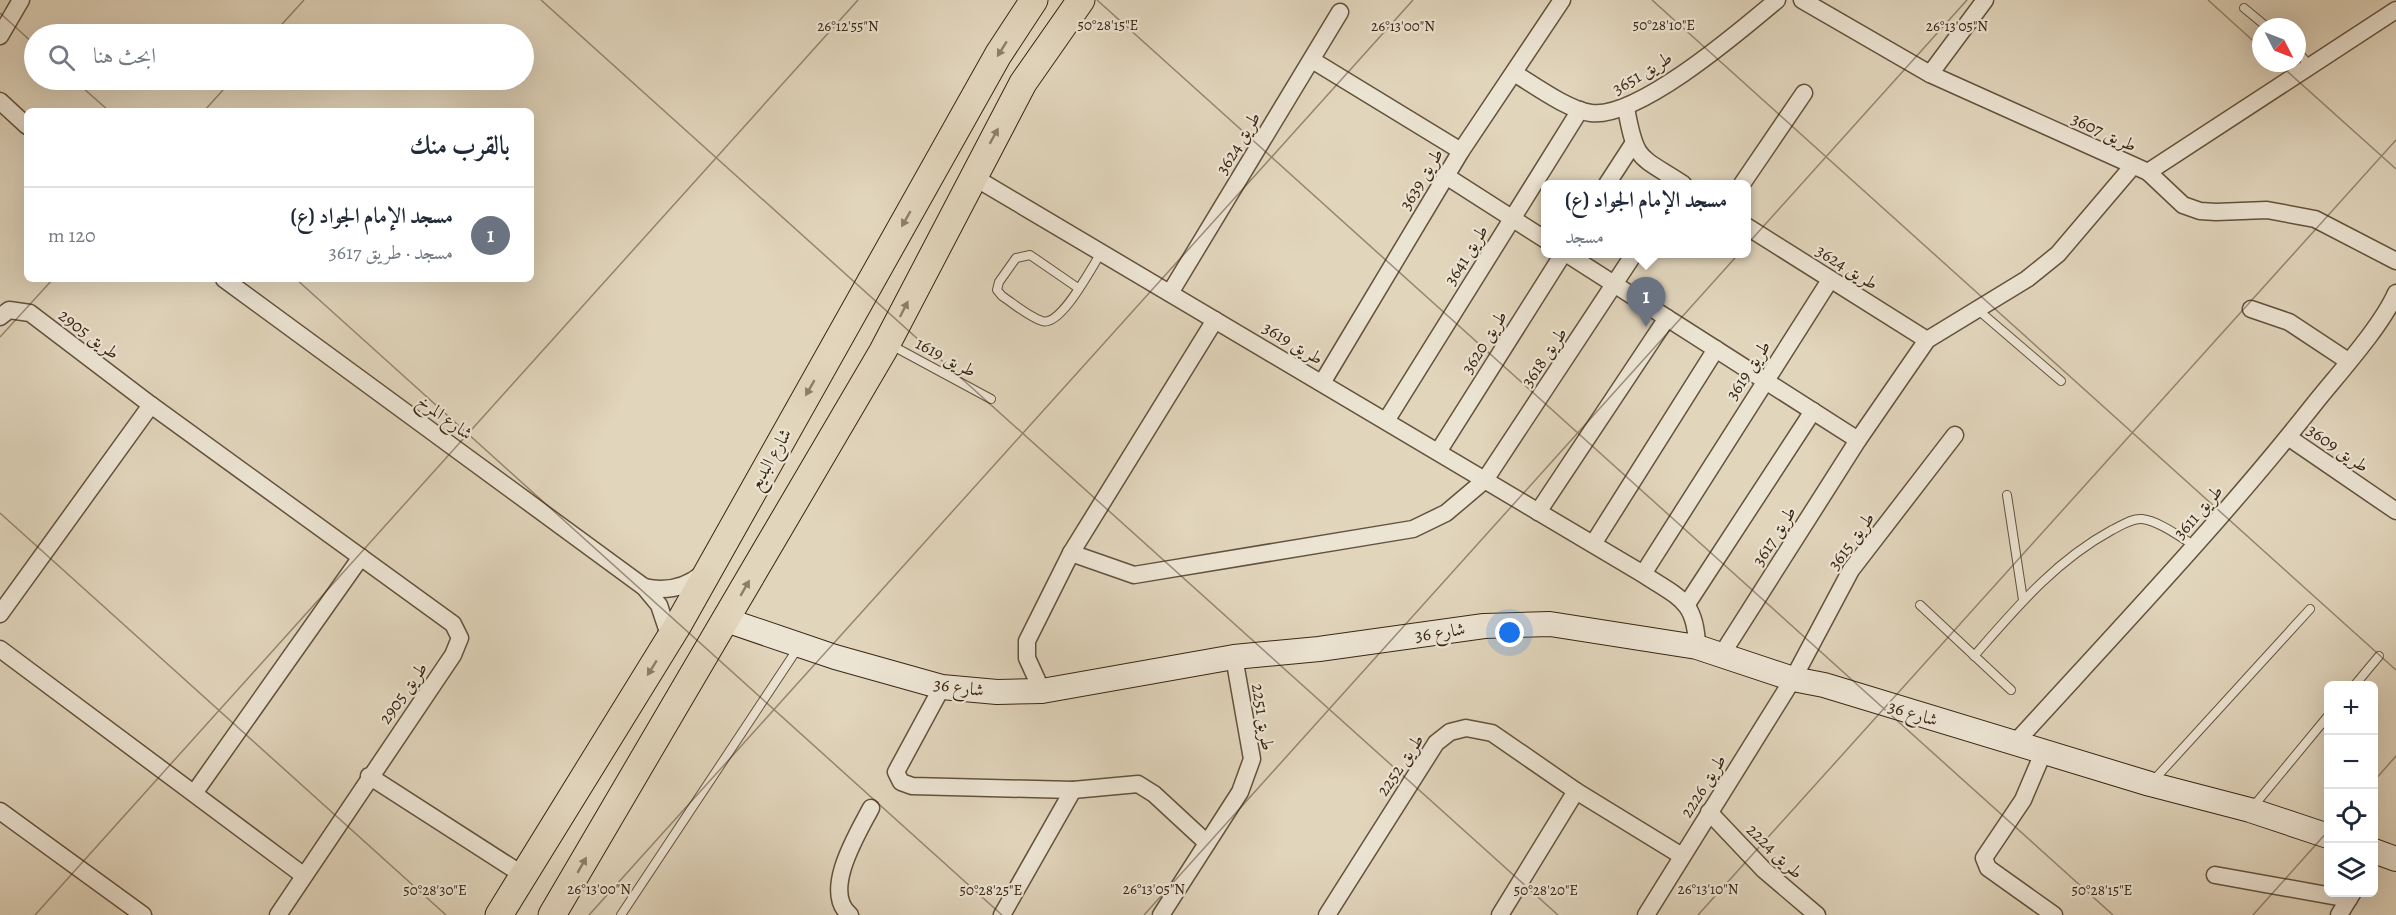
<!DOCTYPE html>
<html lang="ar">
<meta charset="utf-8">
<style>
body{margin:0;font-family:Alegreya,Amiri,serif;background:#f6f6f7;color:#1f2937;direction:rtl}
.controls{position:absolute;right:18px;bottom:18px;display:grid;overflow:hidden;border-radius:9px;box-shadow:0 6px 24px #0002}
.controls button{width:54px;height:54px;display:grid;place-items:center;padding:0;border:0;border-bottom:2px solid #e0e1e3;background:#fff;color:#1f2937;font:30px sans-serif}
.compass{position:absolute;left:2252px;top:18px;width:54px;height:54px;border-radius:50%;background:#fff;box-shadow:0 6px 24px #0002;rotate:132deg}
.you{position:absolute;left:1510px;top:633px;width:21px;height:21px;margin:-15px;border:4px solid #fff;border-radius:50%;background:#1a73e8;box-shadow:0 0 0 9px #1a73e833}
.badge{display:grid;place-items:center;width:39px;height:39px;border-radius:50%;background:#0f766e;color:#fff;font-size:20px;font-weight:700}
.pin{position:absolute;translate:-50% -50px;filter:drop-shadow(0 2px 3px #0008)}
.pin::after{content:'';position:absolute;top:32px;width:21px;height:18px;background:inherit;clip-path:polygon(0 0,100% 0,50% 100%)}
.popup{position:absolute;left:1541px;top:180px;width:210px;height:78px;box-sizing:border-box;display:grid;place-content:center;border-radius:9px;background:#fff;filter:drop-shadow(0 2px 4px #0005);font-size:20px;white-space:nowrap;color:#747a83}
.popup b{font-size:22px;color:#1f2937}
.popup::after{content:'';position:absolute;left:50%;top:100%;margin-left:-12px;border:12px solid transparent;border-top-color:#fff}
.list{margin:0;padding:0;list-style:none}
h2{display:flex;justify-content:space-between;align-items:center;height:78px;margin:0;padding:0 24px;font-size:26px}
h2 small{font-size:20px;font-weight:400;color:#747a83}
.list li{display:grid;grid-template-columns:39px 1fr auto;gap:18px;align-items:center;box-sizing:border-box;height:96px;padding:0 24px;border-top:2px solid #e0e1e3}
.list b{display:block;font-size:22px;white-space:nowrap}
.list p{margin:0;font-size:20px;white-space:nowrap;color:#747a83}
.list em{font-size:20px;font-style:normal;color:#747a83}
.icon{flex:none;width:33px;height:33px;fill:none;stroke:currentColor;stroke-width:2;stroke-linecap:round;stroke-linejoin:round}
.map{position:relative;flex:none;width:2396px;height:915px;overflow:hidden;direction:ltr}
.search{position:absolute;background:#fff;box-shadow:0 6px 24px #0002;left:24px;top:24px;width:510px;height:66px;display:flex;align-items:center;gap:15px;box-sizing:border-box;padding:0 21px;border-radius:33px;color:#747a83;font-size:22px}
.panel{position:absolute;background:#fff;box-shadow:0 6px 24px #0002;left:24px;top:108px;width:510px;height:174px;border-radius:9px;direction:rtl}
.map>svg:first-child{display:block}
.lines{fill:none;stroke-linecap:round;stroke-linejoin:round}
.lane-casing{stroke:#63523d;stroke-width:10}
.street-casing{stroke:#63523d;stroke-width:19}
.secondary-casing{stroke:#392613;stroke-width:26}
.primary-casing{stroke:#392613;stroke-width:29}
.lane{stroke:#ece4d3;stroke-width:8}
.street{stroke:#ece4d3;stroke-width:16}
.secondary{stroke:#ece4d3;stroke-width:24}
.primary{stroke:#e1d5bc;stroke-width:27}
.oneway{fill:#8d7e68}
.ticks{fill:none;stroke:#392613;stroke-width:1.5;stroke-opacity:0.45}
.labels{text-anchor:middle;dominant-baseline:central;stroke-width:4.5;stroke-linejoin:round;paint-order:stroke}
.street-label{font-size:18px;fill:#392613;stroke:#ece4d3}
.ticks-label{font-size:15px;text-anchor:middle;fill:#392613;stroke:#ece4d3;stroke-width:4.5;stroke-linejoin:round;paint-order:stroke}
</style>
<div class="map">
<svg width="2396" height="915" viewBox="0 0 2396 915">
<rect width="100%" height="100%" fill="#e1d5bc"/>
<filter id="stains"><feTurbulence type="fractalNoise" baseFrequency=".00333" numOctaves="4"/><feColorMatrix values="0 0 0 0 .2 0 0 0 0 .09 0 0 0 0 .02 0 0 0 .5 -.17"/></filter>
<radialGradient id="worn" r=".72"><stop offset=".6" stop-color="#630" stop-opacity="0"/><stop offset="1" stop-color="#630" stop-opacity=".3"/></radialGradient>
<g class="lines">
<defs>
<g id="lane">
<polyline points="2244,8 2267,27"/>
<polyline points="2297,51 2310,66"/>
<path d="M1078,288L1030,255L1016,258L999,282L997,290L1002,296C1014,304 1029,317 1042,321C1061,327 1091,268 1101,253"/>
<polyline points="1977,309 2061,381"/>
<polyline points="891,345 991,399"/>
<polyline points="2007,495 2023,600"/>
<polyline points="1920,605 2011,690"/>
<path d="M1974,656C2016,608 2055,561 2112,530C2121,526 2131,518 2142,519C2159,521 2180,537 2195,546"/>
<polyline points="2354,686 2379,656"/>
<polyline points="2152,782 2310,609"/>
<polyline points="2252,808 2328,716"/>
<polyline points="621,915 798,648"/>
</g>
<g id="street">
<polyline points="1802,0 1930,74 2148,172 2183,205 2200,211 2216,212 2267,210 2315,219 2396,261"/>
<polyline points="0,36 21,0"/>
<polyline points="1312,60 1461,151"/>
<path d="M1514,73C1534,85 1568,110 1591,113C1638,119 1740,31 1777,0"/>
<polyline points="1930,74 1985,0"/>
<polyline points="0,101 27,126"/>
<path d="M1626,108C1636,163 1639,155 1683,184"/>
<polyline points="2148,172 2396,10"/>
<path d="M972,176L1643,574C1679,598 1696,600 1697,647"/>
<polyline points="1446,176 1546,240"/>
<polyline points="1607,184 1633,144"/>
<polyline points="1742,184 1804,93"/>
<polyline points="1746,226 1927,340"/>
<polyline points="1567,254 1858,440"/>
<polyline points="224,279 644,587 659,605 670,638"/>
<polyline points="1170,293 1340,12"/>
<polyline points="2251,309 2289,322 2348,361"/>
<polyline points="0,317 9,310 30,313 151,405 453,624 460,638 453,655 278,915"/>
<polyline points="1322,383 1461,151 1562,0"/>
<polyline points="1386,421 1580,110"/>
<polyline points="2288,437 2396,511"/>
<polyline points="1438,452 1563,254"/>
<polyline points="1538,512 1667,318"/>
<polyline points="1593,544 1716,349"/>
<polyline points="1071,553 1134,575 1413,529 1446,513 1485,480 1634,254"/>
<polyline points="1643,574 1830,280"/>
<path d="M644,587C666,592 685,588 702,574"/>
<polyline points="1687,604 1813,411"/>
<polyline points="0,614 151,405"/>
<polyline points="0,649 303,875"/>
<polyline points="1722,654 1858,440 1927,340 2027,279 2058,254 2132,167"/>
<polyline points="942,687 896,772 901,782 912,786 1073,790 1138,784 1154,794 1207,843"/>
<polyline points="1042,691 1027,658 1027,641 1071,553 1215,320"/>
<path d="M2014,744C2116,632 2221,522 2315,403C2339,373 2381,327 2396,293"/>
<polyline points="2043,753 2023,800 1984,858 1988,868 2054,915"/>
<polyline points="369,776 523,875"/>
<polyline points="195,792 361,557"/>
<polyline points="0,811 143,915"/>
<polyline points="1709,812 1764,870 1817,915"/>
<polyline points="2215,875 2349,899"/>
<path d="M850,915C821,892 858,833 871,808"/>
<polyline points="1002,915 1073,790"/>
<polyline points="1161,915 1240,792 1252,759 1234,657"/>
<polyline points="1327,915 1436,743 1450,732 1466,728 1492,733 1576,791 1682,856"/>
<polyline points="1500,915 1576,791"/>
<polyline points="1646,915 1793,679 1851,570 1955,435"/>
<polyline points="2339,915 2353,892"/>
</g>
<g id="secondary">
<polyline points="726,620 835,657 942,687 997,692 1042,691 1234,657 1319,649 1484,626 1550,624 1697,647 1793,679 1824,685 2150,784 2250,810 2328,836"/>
<polyline points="2374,851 2396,859"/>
</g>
<g id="primary">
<polyline points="499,915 678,625 998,55 1034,0"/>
<polyline points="552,915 883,351 1023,83 1081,0"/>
</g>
</defs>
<!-- lane casing -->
<use href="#lane" class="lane-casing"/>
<!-- street casing -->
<use href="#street" class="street-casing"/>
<!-- secondary casing -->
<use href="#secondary" class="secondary-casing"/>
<!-- primary casing -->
<use href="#primary" class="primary-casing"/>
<!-- lane -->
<use href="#lane" class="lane"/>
<!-- street -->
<use href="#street" class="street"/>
<!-- secondary -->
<use href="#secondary" class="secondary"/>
<!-- primary -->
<use href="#primary" class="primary"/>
</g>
<!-- one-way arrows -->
<defs><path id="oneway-solid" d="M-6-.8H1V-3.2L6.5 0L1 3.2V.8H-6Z" transform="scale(1.5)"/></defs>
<g class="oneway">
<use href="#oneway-solid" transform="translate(1002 49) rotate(122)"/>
<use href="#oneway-solid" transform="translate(994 136) rotate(-61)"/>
<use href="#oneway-solid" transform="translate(906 219) rotate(120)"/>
<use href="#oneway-solid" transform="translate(904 309) rotate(-63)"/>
<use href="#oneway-solid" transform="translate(810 388) rotate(120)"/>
<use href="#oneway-solid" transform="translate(745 588) rotate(-60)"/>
<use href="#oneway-solid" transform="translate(652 668) rotate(122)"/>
<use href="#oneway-solid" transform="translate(582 865) rotate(-60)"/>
</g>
<!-- ticks -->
<path class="ticks" d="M541,0L1558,915M1097,0L2113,915M1652,0L2396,670M2208,0L2261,48M0,13L34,44M273,34L304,0M2278,63L2396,169M74,80L109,111M204,111L232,80M296,279L1002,915M0,337L53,279M0,513L446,915M2374,781L2396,756M35,915L858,0M589,915L1413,0M1144,915L1967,0M1698,915L2396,140M2253,915L2328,831"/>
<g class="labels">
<!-- street labels -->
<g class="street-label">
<text transform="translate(1642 73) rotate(-31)">طريق 3651</text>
<text transform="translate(2104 132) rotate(25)">طريق 3607</text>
<text transform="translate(1238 143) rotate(-59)">طريق 3624</text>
<text transform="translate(1421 179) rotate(-59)">طريق 3639</text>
<text transform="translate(1466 255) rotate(-58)">طريق 3641</text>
<text transform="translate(1847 267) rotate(32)">طريق 3624</text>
<text transform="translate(89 334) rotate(37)">طريق 2905</text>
<text transform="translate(1484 342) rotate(-58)">طريق 3620</text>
<text transform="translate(1293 343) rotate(31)">طريق 3619</text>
<text transform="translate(946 357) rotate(28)">طريق 1619</text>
<text transform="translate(1544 357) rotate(-56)">طريق 3618</text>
<text transform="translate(1748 370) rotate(-57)">طريق 3619</text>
<text transform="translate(445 417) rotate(36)">شارع المرخ</text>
<text transform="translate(2338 448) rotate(35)">طريق 3609</text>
<text transform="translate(770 459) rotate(-60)">شارع البديع</text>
<text transform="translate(2198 512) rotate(-49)">طريق 3611</text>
<text transform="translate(1774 536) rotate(-58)">طريق 3617</text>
<text transform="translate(1851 541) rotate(-54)">طريق 3615</text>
<text transform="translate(1440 632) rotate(-8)">شارع 36</text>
<text transform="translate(959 687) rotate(8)">شارع 36</text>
<text transform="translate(403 693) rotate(-55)">طريق 2905</text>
<text transform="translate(1913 713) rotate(17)">شارع 36</text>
<text transform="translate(1263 717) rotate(81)">طريق 2251</text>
<text transform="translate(1400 765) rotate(-56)">طريق 2252</text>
<text transform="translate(1703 786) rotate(-58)">طريق 2226</text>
<text transform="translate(1775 851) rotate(44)">طريق 2224</text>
</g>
</g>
<g class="ticks-label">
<text x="1664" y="30">50°28'10"E</text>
<text x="1108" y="30">50°28'15"E</text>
<text x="848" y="31">26°12'55"N</text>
<text x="1403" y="31">26°13'00"N</text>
<text x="1957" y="31">26°13'05"N</text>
<text x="599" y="894">26°13'00"N</text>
<text x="1154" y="894">26°13'05"N</text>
<text x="1708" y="894">26°13'10"N</text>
<text x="435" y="895">50°28'30"E</text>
<text x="991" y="895">50°28'25"E</text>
<text x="1546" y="895">50°28'20"E</text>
<text x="2102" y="895">50°28'15"E</text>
</g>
<rect width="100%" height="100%" filter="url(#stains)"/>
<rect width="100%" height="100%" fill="url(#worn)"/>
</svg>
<div class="controls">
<button>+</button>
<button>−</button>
<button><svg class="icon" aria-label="locate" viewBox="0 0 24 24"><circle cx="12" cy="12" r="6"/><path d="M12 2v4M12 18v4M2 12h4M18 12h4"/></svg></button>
<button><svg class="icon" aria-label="layers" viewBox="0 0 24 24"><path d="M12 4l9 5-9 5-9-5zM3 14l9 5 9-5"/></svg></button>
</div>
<svg class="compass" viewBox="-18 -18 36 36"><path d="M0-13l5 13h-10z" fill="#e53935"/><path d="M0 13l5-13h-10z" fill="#747a83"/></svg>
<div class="you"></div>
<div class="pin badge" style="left:1646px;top:327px;background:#6b7280">1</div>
<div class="popup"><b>مسجد الإمام الجواد (ع)</b>مسجد</div>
<div class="search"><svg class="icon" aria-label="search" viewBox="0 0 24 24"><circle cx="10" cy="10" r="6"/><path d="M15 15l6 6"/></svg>ابحث هنا</div>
<section class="panel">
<h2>بالقرب منك<small></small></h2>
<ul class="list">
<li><span class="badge" style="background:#6b7280">1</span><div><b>مسجد الإمام الجواد (ع)</b><p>مسجد · طريق 3617</p></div><em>120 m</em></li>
</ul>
</section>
</div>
